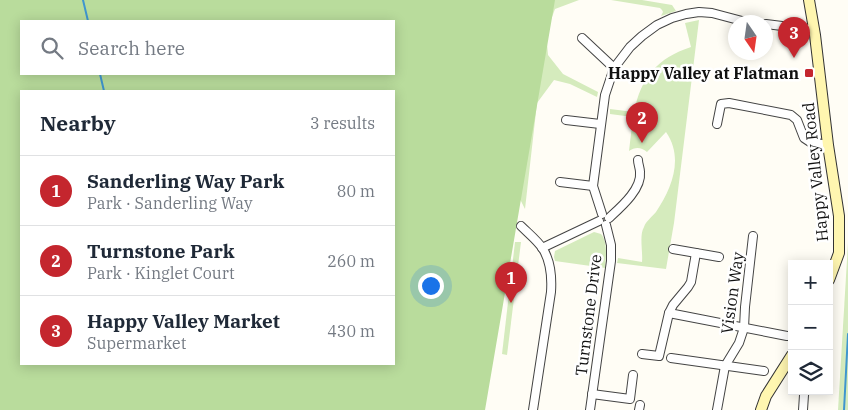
<!DOCTYPE html>
<meta charset="utf-8">
<style>
body{margin:0;font-family:"IBM Plex Serif",serif;background:#f6f6f7;color:#1f2937}
.controls{position:absolute;right:15px;bottom:15px;display:grid;overflow:hidden;border-radius:0px;box-shadow:0 2px 12px #0003}
.controls button{width:45px;height:45px;display:grid;place-items:center;padding:0;border:0;border-bottom:1px solid #e0e1e3;background:#fff;color:#1f2937;font:25px sans-serif}
.compass{position:absolute;left:728px;top:15px;width:45px;height:45px;border-radius:50%;background:#fff;box-shadow:0 2px 12px #0003;rotate:167deg}
.you{position:absolute;left:430px;top:285px;width:18px;height:18px;margin:-12px;border:4px solid #fff;border-radius:50%;background:#1a73e8;box-shadow:0 0 0 8px #1a73e833}
.badge{display:grid;place-items:center;width:32px;height:32px;border-radius:50%;background:#c4262e;color:#fff;font-size:16px;font-weight:700}
.pin{position:absolute;translate:-50% -41px;filter:drop-shadow(0 1px 2px #0008)}
.pin::after{content:'';position:absolute;top:26px;width:18px;height:15px;background:inherit;clip-path:polygon(0 0,100% 0,50% 100%)}
.list{margin:0;padding:0;list-style:none}
h2{display:flex;justify-content:space-between;align-items:center;height:65px;margin:0;padding:0 20px;font-size:21px}
h2 small{font-size:16px;font-weight:400;color:#747a83}
.list li{display:grid;grid-template-columns:32px 1fr auto;gap:15px;align-items:center;box-sizing:border-box;height:70px;padding:0 20px;border-top:1px solid #e0e1e3}
.list b{display:block;font-size:19px;white-space:nowrap}
.list p{margin:0;font-size:16px;white-space:nowrap;color:#747a83}
.list em{font-size:16px;font-style:normal;color:#747a83}
.icon{flex:none;width:28px;height:28px;fill:none;stroke:currentColor;stroke-width:2;stroke-linecap:round;stroke-linejoin:round}
.map{position:relative;flex:none;width:848px;height:410px;overflow:hidden}
.search{position:absolute;background:#fff;box-shadow:0 2px 12px #0003;left:20px;top:20px;width:375px;height:55px;display:flex;align-items:center;gap:12px;box-sizing:border-box;padding:0 18px;border-radius:0px;color:#747a83;font-size:19px}
.panel{position:absolute;background:#fff;box-shadow:0 2px 12px #0003;left:20px;top:90px;width:375px;height:275px;border-radius:0px}
.map>svg:first-child{display:block}
.green{fill:#d5ebbd}
.forest{fill:#b9dc9c;fill-rule:evenodd}
.lines{fill:none;stroke-linecap:round;stroke-linejoin:round}
.stream{stroke:#3f96cf;stroke-width:2}
.minor-casing{stroke:#444;stroke-width:10}
.secondary-casing{stroke:#333;stroke-width:12}
.minor{stroke:#fff;stroke-width:8}
.secondary{stroke:#fff6b0;stroke-width:10}
.poi-dot{fill:#c4262e;stroke:#fff;stroke-width:2}
.labels{text-anchor:middle;dominant-baseline:central;stroke-width:5;stroke-linejoin:round;paint-order:stroke}
.poi-label{font-size:16px;font-weight:bold;fill:#111;stroke:#fff;text-anchor:end}
.street-label{font-size:16px;fill:#111;stroke:#fff}
</style>
<div class="map">
<svg width="848" height="410" viewBox="0 0 848 410">
<rect width="100%" height="100%" fill="#fffdf5"/>
<!-- green -->
<g class="green">
<polygon points="544,0 579,0 555,9 546,33 548,55 563,74 598,92 597,97 570,84 554,80 537,103 525,209 520,199"/>
<polygon points="611,0 642,0 672,5 676,11 661,16 663,12 662,10 660,8"/>
<path d="M699,20L674,223L666,269L617,263L618,258L642,262C643,252 639,235 644,227C646,221 652,217 656,212C672,188 684,158 666,132L647,152C641,147 635,147 629,151L633,117L610,114V109L634,112C641,78 657,58 691,47L685,23Z"/>
<path d="M594,232L601,234C608,242 606,257 605,268L555,261L554,257L555,251Z"/>
<polygon points="515,242 521,242 507,355 502,354"/>
<polygon points="848,243 848,410 838,410"/>
</g>
<!-- forest -->
<path class="forest" d="M0,0H555L485,410H0ZM21,21H394V74H21ZM21,91H394V364H21Z"/>
<g class="lines">
<!-- stream -->
<g class="stream">
<polyline points="83,0 88,21"/>
<polyline points="100,74 104,91"/>
<polyline points="844,410 848,334"/>
</g>
<defs>
<g id="minor">
<polyline points="766,24 806,29 814,28"/>
<polyline points="582,38 614,68"/>
<polyline points="566,120 600,124"/>
<polyline points="717,124 721,104 729,103 791,115 797,120 804,138 810,142 828,145"/>
<polyline points="560,182 593,186"/>
<polyline points="602,214 593,186 605,95 614,68 630,47 642,36 657,25 672,18 686,14 699,12 712,13 746,22"/>
<path d="M609,218C621,207 642,189 640,172C640,168 638,164 638,160"/>
<path d="M521,226C528,233 538,241 543,249C551,262 552,277 551,292L533,410"/>
<polyline points="542,248 599,221"/>
<polyline points="673,249 719,257"/>
<polyline points="669,313 787,336"/>
<polyline points="642,354 659,356 669,313 673,305 688,287 691,282 696,253"/>
<polyline points="671,358 764,371"/>
<polyline points="592,394 630,399 633,375"/>
<polyline points="590,410 611,261 611,245 606,225"/>
<polyline points="639,410 640,405"/>
<polyline points="717,410 725,366 739,343 744,328 745,307 753,236"/>
<polyline points="803,410 804,395 805,391"/>
</g>
<g id="secondary">
<polyline points="809,0 815,35 828,145 839,216 839,253 829,280"/>
<polyline points="761,410 766,396 792,355"/>
</g>
</defs>
<!-- minor casing -->
<use href="#minor" class="minor-casing"/>
<!-- secondary casing -->
<use href="#secondary" class="secondary-casing"/>
<!-- minor -->
<use href="#minor" class="minor"/>
<!-- secondary -->
<use href="#secondary" class="secondary"/>
</g>
<!-- markers -->
<rect class="poi-dot" x="804" y="68" width="10" height="10" rx="2.5"/>
<g class="labels">
<!-- poi labels -->
<g class="poi-label">
<text x="799" y="73">Happy Valley at Flatman</text>
</g>
<!-- street labels -->
<g class="street-label">
<text transform="translate(815 172) rotate(-96)">Happy Valley Road</text>
<text transform="translate(732 293) rotate(-82)">Vision Way</text>
<text transform="translate(588 315) rotate(-83)">Turnstone Drive</text>
</g>
</g>
</svg>
<div class="controls">
<button>+</button>
<button>−</button>
<button><svg class="icon" aria-label="layers" viewBox="0 0 24 24"><path d="M12 4l9 5-9 5-9-5zM3 14l9 5 9-5"/></svg></button>
</div>
<svg class="compass" viewBox="-18 -18 36 36"><path d="M0-13l5 13h-10z" fill="#e53935"/><path d="M0 13l5-13h-10z" fill="#747a83"/></svg>
<div class="you"></div>
<div class="pin badge" style="left:511px;top:303px">1</div>
<div class="pin badge" style="left:642px;top:143px">2</div>
<div class="pin badge" style="left:794px;top:58px">3</div>
<div class="search"><svg class="icon" aria-label="search" viewBox="0 0 24 24"><circle cx="10" cy="10" r="6"/><path d="M15 15l6 6"/></svg>Search here</div>
<section class="panel">
<h2>Nearby<small>3 results</small></h2>
<ul class="list">
<li><span class="badge">1</span><div><b>Sanderling Way Park</b><p>Park · Sanderling Way</p></div><em>80 m</em></li>
<li><span class="badge">2</span><div><b>Turnstone Park</b><p>Park · Kinglet Court</p></div><em>260 m</em></li>
<li><span class="badge">3</span><div><b>Happy Valley Market</b><p>Supermarket</p></div><em>430 m</em></li>
</ul>
</section>
</div>
